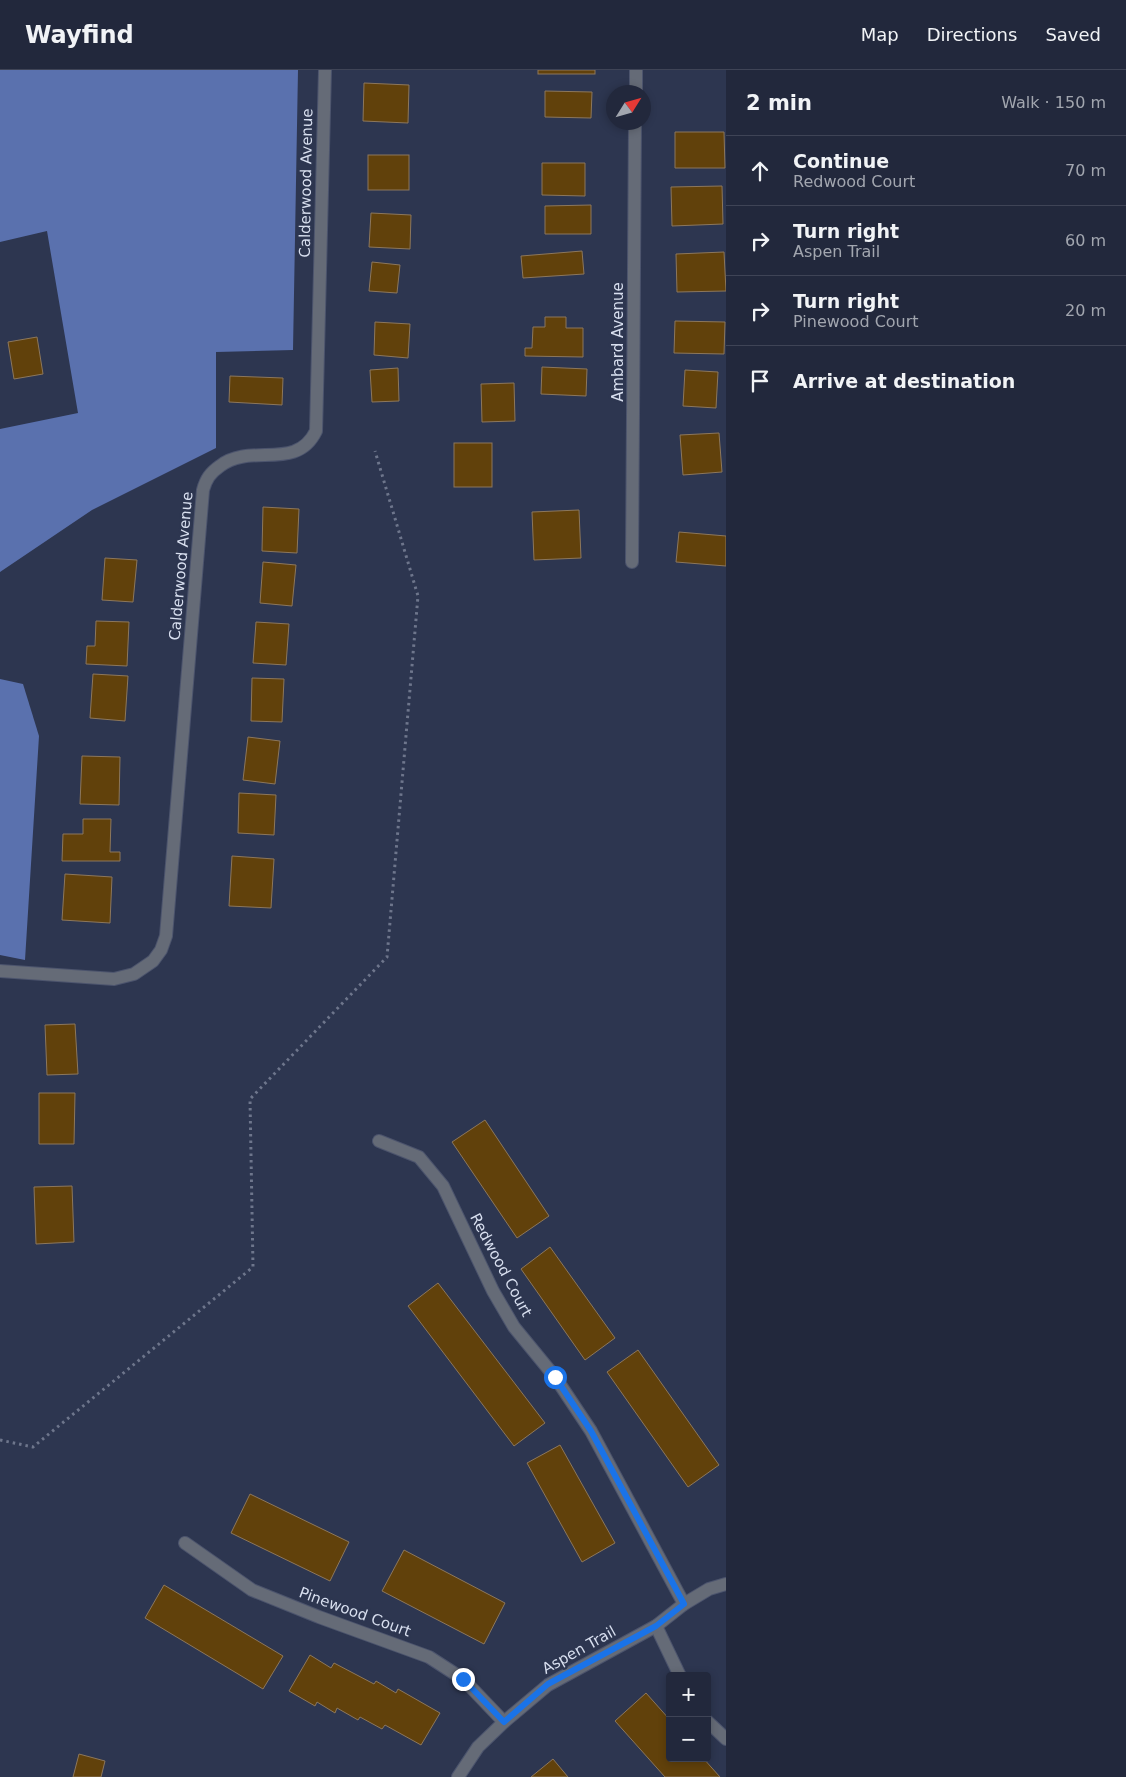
<!DOCTYPE html>
<meta charset="utf-8">
<style>
body{margin:0;font-family:"DejaVu Sans",sans-serif;background:#2a3043;color:#f1f3f6}
.controls{position:absolute;right:15px;bottom:15px;display:grid;overflow:hidden;border-radius:5px;box-shadow:0 2px 8px #0003}
.controls button{width:45px;height:45px;display:grid;place-items:center;padding:0;border:0;border-bottom:1px solid #3f4456;background:#22283c;color:#f1f3f6;font:25px sans-serif}
.compass{position:absolute;left:606px;top:15px;width:45px;height:45px;border-radius:50%;background:#22283c;box-shadow:0 2px 8px #0003;rotate:53deg}
.stop{position:absolute;width:15px;height:15px;margin:-11px;border:4px solid #1a73e8;border-radius:50%;background:#fff}
.stop.end{background:#1a73e8;border-color:#fff;box-shadow:0 1px 5px #0008}
.list{margin:0;padding:0;list-style:none}
h2{display:flex;justify-content:space-between;align-items:center;height:65px;margin:0;padding:0 20px;font-size:21px}
h2 small{font-size:16px;font-weight:400;color:#a2a6af}
.list li{display:grid;grid-template-columns:32px 1fr auto;gap:15px;align-items:center;box-sizing:border-box;height:70px;padding:0 20px;border-top:1px solid #3f4456}
.list b{display:block;font-size:19px;white-space:nowrap}
.list p{margin:0;font-size:16px;white-space:nowrap;color:#a2a6af}
.list em{font-size:16px;font-style:normal;color:#a2a6af}
.icon{flex:none;width:28px;height:28px;fill:none;stroke:currentColor;stroke-width:2;stroke-linecap:round;stroke-linejoin:round}
.map{position:relative;flex:none;width:726px;height:1707px;overflow:hidden}
header{display:flex;align-items:center;gap:30px;box-sizing:border-box;height:70px;padding:0 25px;background:#22283c;border-bottom:1px solid #3f4456}
header strong{font-size:24px}
nav{display:flex;gap:28px;margin-inline-start:auto;font-size:18px}
main{display:flex}
aside{flex:1;background:#22283c}
.map>svg:first-child{display:block}
.forest{fill:#5a71ae}
.building{fill:#61410b;stroke:#8c775c}
.lines{fill:none;stroke-linecap:round;stroke-linejoin:round}
.street-casing{stroke:#4c546d;stroke-width:14}
.path{stroke:#6e768c;stroke-width:3;stroke-dasharray:2.5 4;stroke-linecap:butt}
.street{stroke:#656b77;stroke-width:12}
.route{stroke:#1a73e8;stroke-width:6}
.labels{text-anchor:middle;dominant-baseline:central;stroke-width:4.5;stroke-linejoin:round;paint-order:stroke}
.street-label{font-size:15px;fill:#d8dfef;stroke:#2d3650}
</style>
<header>
<strong>Wayfind</strong>
<nav><a>Map</a><a>Directions</a><a>Saved</a></nav>
</header>
<main>
<div class="map">
<svg width="726" height="1707" viewBox="0 0 726 1707">
<rect width="100%" height="100%" fill="#2d3650"/>
<!-- forest -->
<g class="forest">
<polygon points="0,0 298,0 293,280 216,282 216,378 92,440 0,502 0,359 78,343 47,161 0,172"/>
<polygon points="0,609 23,614 39,666 25,890 0,885"/>
</g>
<!-- building -->
<g class="building">
<rect x="538" y="0" width="57" height="4"/>
<polygon points="364,13 409,15 408,53 363,51"/>
<polygon points="545,21 592,22 591,48 545,47"/>
<polygon points="675,62 724,62 725,98 675,98"/>
<rect x="368" y="85" width="41" height="35"/>
<polygon points="542,93 585,93 585,126 542,125"/>
<polygon points="722,116 723,154 672,156 671,117"/>
<polygon points="591,135 591,164 545,164 545,136"/>
<polygon points="371,143 411,145 410,179 369,177"/>
<polygon points="582,181 584,204 523,208 521,186"/>
<polygon points="724,182 726,221 677,222 676,184"/>
<polygon points="372,192 400,195 397,223 369,221"/>
<polygon points="545,247 566,247 566,258 583,258 583,287 525,286 525,278 532,278 533,257 545,257"/>
<polygon points="675,251 725,252 724,284 674,283"/>
<polygon points="375,252 410,254 408,288 374,285"/>
<polygon points="37,267 43,304 14,309 8,272"/>
<polygon points="542,297 587,299 586,326 541,324"/>
<polygon points="398,298 399,331 372,332 370,300"/>
<polygon points="685,300 718,302 716,338 683,336"/>
<polygon points="230,306 283,308 282,335 229,332"/>
<polygon points="514,313 515,351 482,352 481,314"/>
<polygon points="719,363 722,402 683,405 680,365"/>
<rect x="454" y="373" width="38" height="44"/>
<polygon points="263,437 299,439 297,483 262,481"/>
<polygon points="579,440 581,488 534,490 532,442"/>
<polygon points="679,462 726,466 726,496 676,492"/>
<polygon points="105,488 137,490 133,532 102,530"/>
<polygon points="263,492 296,495 292,536 260,533"/>
<polygon points="96,551 129,552 127,596 86,594 87,576 95,576"/>
<polygon points="256,552 289,554 286,595 253,593"/>
<polygon points="93,604 128,606 125,651 90,648"/>
<polygon points="252,608 284,609 282,652 251,651"/>
<polygon points="248,667 280,671 275,714 243,710"/>
<polygon points="82,686 120,687 119,735 80,734"/>
<polygon points="239,723 276,725 274,765 238,763"/>
<polygon points="83,749 111,749 110,782 120,782 120,791 62,791 63,764 83,764"/>
<polygon points="232,786 274,789 271,838 229,836"/>
<polygon points="65,804 112,807 110,853 62,850"/>
<polygon points="75,954 78,1004 47,1005 45,955"/>
<polygon points="39,1023 75,1023 74,1074 39,1074"/>
<polygon points="485,1050 549,1146 517,1168 452,1072"/>
<polygon points="72,1116 74,1172 36,1174 34,1117"/>
<polygon points="550,1177 615,1268 585,1290 521,1199"/>
<polygon points="438,1213 545,1353 514,1376 408,1236"/>
<polygon points="638,1280 719,1395 688,1417 607,1302"/>
<polygon points="560,1375 615,1473 582,1492 527,1393"/>
<polygon points="250,1424 349,1472 330,1511 231,1463"/>
<polygon points="404,1480 505,1533 484,1574 382,1521"/>
<polygon points="164,1515 283,1586 263,1619 145,1548"/>
<polygon points="310,1585 331,1598 334,1593 374,1614 376,1611 396,1623 398,1619 440,1643 421,1675 385,1655 382,1659 360,1647 358,1650 337,1638 335,1643 317,1632 315,1636 289,1621"/>
<polygon points="646,1623 670,1650 670,1688 703,1688 720,1707 665,1707 615,1651"/>
<polygon points="79,1684 105,1691 101,1707 73,1707"/>
<polygon points="553,1689 568,1707 531,1707"/>
</g>
<g class="lines">
<defs>
<g id="street">
<polyline points="636,22 636,0"/>
<polyline points="632,492 635,52"/>
<path d="M0,901L114,909L134,904L153,891L161,880L166,866L203,420C206,409 210,403 220,396C251,372 296,402 316,361L325,0"/>
<polyline points="379,1071 419,1087 443,1116 493,1221 514,1257 555,1307 591,1361 684,1534"/>
<polyline points="185,1473 252,1520 319,1547 429,1587 463,1609 504,1652"/>
<polyline points="656,1556 680,1606"/>
<polyline points="707,1651 726,1669"/>
<polyline points="458,1707 478,1677 504,1652 548,1615 656,1556 684,1534 709,1519 726,1514"/>
</g>
</defs>
<!-- street casing -->
<use href="#street" class="street-casing"/>
<!-- path -->
<polyline class="path" points="0,1370 33,1377 253,1197 250,1029 387,887 418,526 375,381"/>
<!-- street -->
<use href="#street" class="street"/>
</g>
<g class="lines">
<!-- route -->
<polyline class="route" points="463,1609 504,1652 548,1614 656,1556 684,1534 591,1361 555,1307"/>
</g>
<g class="labels">
<!-- street labels -->
<g class="street-label">
<text transform="translate(306 113) rotate(-89)">Calderwood Avenue</text>
<text transform="translate(618 272) rotate(-90)">Ambard Avenue</text>
<text transform="translate(181 496) rotate(-85)">Calderwood Avenue</text>
<text transform="translate(501 1195) rotate(62)">Redwood Court</text>
<text transform="translate(355 1542) rotate(20)">Pinewood Court</text>
<text transform="translate(579 1580) rotate(-29)">Aspen Trail</text>
</g>
</g>
</svg>
<div class="controls">
<button>+</button>
<button>−</button>
</div>
<svg class="compass" viewBox="-18 -18 36 36"><path d="M0-13l5 13h-10z" fill="#e53935"/><path d="M0 13l5-13h-10z" fill="#a2a6af"/></svg>
<div class="stop" style="left:555px;top:1307px"></div>
<div class="stop end" style="left:463px;top:1609px"></div>
</div>
<aside>
<h2>2 min<small>Walk · 150 m</small></h2>
<ul class="list">
<li><svg class="icon" aria-label="ahead" viewBox="0 0 24 24"><path d="M12 20V5M6 11l6-6 6 6"/></svg><div><b>Continue</b><p>Redwood Court</p></div><em>70 m</em></li>
<li><svg class="icon" aria-label="right" viewBox="0 0 24 24"><path d="M7 20v-9h11M14 6l5 5-5 5"/></svg><div><b>Turn right</b><p>Aspen Trail</p></div><em>60 m</em></li>
<li><svg class="icon" aria-label="right" viewBox="0 0 24 24"><path d="M7 20v-9h11M14 6l5 5-5 5"/></svg><div><b>Turn right</b><p>Pinewood Court</p></div><em>20 m</em></li>
<li><svg class="icon" aria-label="arrive" viewBox="0 0 24 24"><path d="M6 21V4h12l-3 4 3 4H6"/></svg><div><b>Arrive at destination</b></div></li>
</ul>
</aside>
</main>
